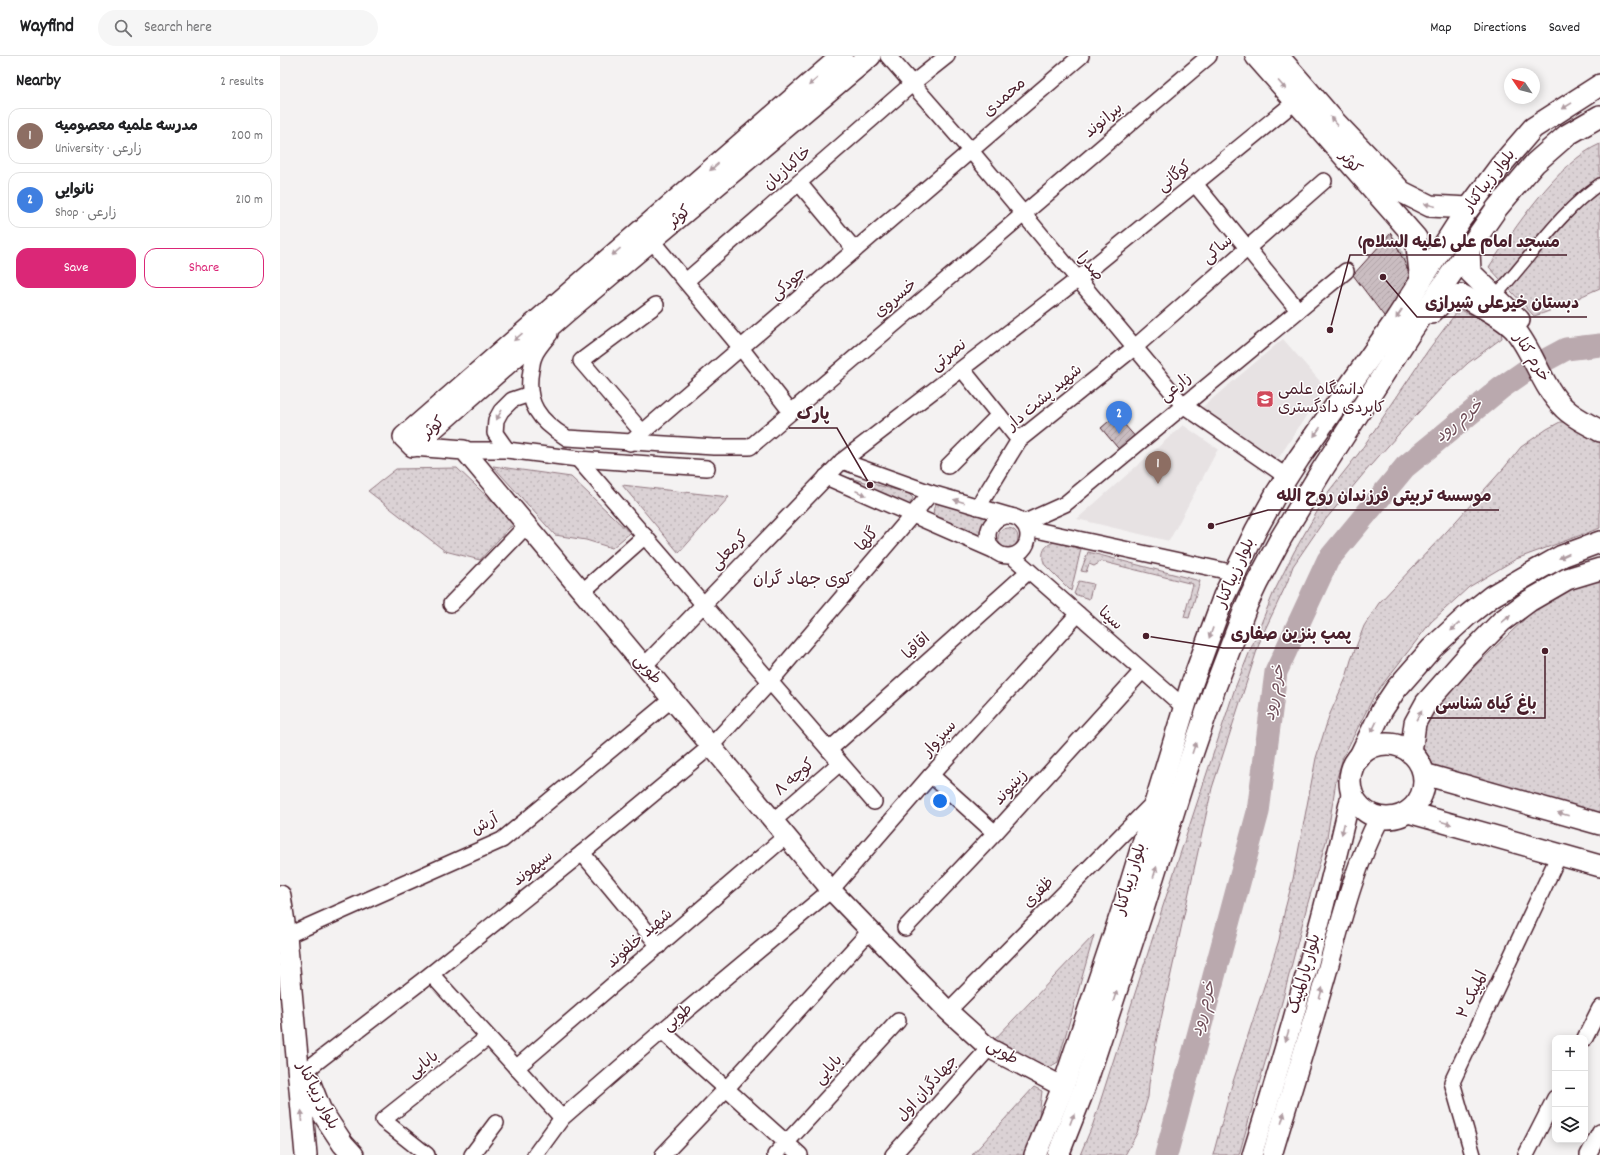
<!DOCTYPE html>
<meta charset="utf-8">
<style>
body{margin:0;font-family:Dekko,"Playpen Sans Arabic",sans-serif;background:#f6f6f6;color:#202124}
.controls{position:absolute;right:12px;bottom:12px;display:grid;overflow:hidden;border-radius:8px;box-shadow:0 2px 10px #0003}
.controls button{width:36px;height:36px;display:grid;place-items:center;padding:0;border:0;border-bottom:1px solid #e0e0e0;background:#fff;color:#202124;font:20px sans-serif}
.compass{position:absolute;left:1224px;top:12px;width:36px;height:36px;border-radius:50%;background:#fff;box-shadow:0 2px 10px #0003;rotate:305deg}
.you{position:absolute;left:660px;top:745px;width:14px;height:14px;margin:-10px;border:3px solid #fff;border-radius:50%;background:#1a73e8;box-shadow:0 0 0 6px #1a73e833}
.badge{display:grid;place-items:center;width:26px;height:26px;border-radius:50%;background:#db2777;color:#fff;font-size:13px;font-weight:700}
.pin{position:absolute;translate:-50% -33px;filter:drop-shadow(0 1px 2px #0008)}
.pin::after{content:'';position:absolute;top:21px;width:14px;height:12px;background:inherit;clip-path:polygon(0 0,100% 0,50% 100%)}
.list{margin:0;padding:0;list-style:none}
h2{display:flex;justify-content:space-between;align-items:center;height:52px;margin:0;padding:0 16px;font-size:17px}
h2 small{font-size:13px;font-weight:400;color:#757577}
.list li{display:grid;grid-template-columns:26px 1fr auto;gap:12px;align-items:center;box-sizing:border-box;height:56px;margin:0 8px 8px;padding:0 8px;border:1px solid #e0e0e0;border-radius:12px}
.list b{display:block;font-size:15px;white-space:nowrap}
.list p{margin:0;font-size:13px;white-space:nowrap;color:#757577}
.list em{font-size:13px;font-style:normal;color:#757577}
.actions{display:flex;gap:8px;padding:12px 16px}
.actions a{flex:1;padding:9px 0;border:1px solid #db2777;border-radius:12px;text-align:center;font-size:14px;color:#db2777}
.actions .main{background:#db2777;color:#fff}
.icon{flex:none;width:22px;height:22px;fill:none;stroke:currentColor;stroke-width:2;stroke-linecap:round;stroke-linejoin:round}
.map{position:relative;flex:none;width:1320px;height:1099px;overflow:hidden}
header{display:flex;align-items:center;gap:24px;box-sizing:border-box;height:56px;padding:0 20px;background:#fff;border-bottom:1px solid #e0e0e0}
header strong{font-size:19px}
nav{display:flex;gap:22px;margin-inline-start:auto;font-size:14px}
.search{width:280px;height:36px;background:#f6f6f6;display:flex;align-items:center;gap:10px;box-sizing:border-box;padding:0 14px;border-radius:22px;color:#757577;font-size:15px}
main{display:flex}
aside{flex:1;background:#fff}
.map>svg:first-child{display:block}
.built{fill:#e7e2e3}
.green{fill:url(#green-dots);stroke:#927880}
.shadow{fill:#0003}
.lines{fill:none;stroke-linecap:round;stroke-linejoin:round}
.river{stroke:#baa9ae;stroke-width:23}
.building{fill:url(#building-hatch);stroke:#4a1f2b}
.pedestrian-casing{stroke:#4a1f2b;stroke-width:14}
.minor-casing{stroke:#4a1f2b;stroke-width:18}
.tertiary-casing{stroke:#4a1f2b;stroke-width:22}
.secondary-casing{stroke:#4a1f2b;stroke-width:24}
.pedestrian{stroke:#fff;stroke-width:11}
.minor{stroke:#fff;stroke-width:15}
.tertiary{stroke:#fff;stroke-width:19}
.secondary{stroke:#fff;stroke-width:21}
.oneway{fill:#ae9aa0}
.labels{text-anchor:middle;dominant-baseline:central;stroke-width:3;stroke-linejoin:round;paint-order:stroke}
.street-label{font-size:16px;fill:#4a1f2b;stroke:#fff}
.poi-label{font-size:16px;fill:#4a1f2b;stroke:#fff;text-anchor:start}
.water-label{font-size:17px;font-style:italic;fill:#714f59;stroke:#fff}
.neighbourhood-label{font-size:17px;fill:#4a1f2b;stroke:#fff}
.leader{fill:none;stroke:#4a1f2b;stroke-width:1.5}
.callout-dot{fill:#4a1f2b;stroke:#fff;stroke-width:1.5}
.callout-label{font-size:17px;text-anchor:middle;font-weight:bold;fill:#4a1f2b;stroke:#fff;stroke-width:3;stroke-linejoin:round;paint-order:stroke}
</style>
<header>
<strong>Wayfind</strong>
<div class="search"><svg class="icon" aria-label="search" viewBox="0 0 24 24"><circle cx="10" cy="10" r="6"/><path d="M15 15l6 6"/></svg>Search here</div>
<nav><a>Map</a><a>Directions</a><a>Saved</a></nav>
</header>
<main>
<aside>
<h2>Nearby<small>2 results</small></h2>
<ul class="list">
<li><span class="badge" style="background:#8d6e63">1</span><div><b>مدرسه علمیه معصومیه</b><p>University · زارعی</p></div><em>200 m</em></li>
<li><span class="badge" style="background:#3f7fe0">2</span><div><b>نانوایی</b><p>Shop · زارعی</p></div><em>210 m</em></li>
</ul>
<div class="actions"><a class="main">Save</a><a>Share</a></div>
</aside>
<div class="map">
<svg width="1320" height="1099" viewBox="0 0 1320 1099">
<defs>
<pattern id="green-dots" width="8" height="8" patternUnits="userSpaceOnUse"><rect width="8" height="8" fill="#dbd2d5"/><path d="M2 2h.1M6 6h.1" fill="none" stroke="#bdb4b7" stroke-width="1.8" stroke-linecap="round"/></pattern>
<pattern id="building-hatch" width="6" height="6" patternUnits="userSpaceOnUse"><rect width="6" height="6" fill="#cabdc1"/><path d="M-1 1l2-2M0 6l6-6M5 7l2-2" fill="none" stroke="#afa2a6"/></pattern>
</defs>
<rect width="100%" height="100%" fill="#f4f2f2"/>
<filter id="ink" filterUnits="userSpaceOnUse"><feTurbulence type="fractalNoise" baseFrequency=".025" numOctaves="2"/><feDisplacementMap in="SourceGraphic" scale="8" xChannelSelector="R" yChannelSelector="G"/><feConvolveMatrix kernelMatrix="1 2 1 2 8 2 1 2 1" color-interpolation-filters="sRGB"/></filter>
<g filter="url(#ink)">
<!-- built -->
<g class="built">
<polygon points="1003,283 1045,331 996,406 919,354"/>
<polygon points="903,369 938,393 889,485 797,463"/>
</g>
<!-- green -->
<g class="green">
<path d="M1320,88V232C1298,241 1277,254 1254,260L1209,211C1234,173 1278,106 1320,88Z"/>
<polygon points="1179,253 1208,267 1221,276 1222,282 1188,307 1162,331 1125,371 1090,410 1041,469 1013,510 1007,527 981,582 932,732 876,986 869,1028 868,1041 857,1077 845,1099 800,1099 813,1068 883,850 955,632 993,538 1014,496 1049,435 1079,397 1149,293"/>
<polygon points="1280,366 1283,366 1320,385 1320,472 1236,503 1189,531 1151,566 1095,638 1063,701 1056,725 1047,782 1027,850 1002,946 959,1099 933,1099 951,1032 999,884 1005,853 1013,823 1036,702 1049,660 1066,622 1071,604 1084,570 1099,547 1167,475 1224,412 1241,391 1267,373"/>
<polygon points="213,410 291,421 350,477 332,492 306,484 275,479"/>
<polygon points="177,412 236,468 229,472 200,504 165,495 88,435 116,413"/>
<polygon points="566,421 628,437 633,442 629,451"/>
<polygon points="342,429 449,441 399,497"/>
<path d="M659,445L709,461C702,467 699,474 701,484L655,462C652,455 653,450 659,445Z"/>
<circle cx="728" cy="482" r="10"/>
<path d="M775,486L801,493L791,535L765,509C760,499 763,489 775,486Z"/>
<polygon points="808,496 920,525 909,562 904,561 913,528 820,505 819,507 814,510 809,508 806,516 801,515"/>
<polygon points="1320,518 1320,768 1144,718 1135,667 1287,523"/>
<polygon points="799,525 813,528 809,543 794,538"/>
<polygon points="814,879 778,1006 768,1012 712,986"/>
<polygon points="754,1031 762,1035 759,1060 744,1099 692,1099"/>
</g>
<!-- shadow -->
<polygon class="shadow" points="1111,178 1118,185 1138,231 1108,263"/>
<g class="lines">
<!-- river -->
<polyline class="river" points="886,1099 978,756 996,616 1048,504 1125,411 1221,332 1247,314 1286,293 1320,289"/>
</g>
<!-- building -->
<g class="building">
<polygon points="1111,177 1132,223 1107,264 1073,219"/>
<polygon points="836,359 858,384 842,397 821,372"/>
</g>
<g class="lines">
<defs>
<path id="pedestrian" d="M1215,240C1249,204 1279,156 1320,128"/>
<g id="minor">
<polyline points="608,0 691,95 903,349 1007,421"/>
<polyline points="519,127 575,194"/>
<polyline points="915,128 1018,254"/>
<polyline points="372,185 461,292 511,356"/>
<polyline points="406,225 633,27 667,0"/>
<path d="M270,278C264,285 256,294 254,301C252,305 252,310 251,314C245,347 259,365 287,382L434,391H470L929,0"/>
<polyline points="682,313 739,384"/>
<polyline points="362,376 301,305 376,249"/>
<polyline points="350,387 801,0"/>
<polyline points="184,394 227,394 298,403 427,412"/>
<polyline points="227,394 215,377 216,364 221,355 232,344 250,338"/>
<polyline points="298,403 594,746"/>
<polyline points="562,405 651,437 730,460"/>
<polyline points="668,410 719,359"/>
<polyline points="546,421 715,495"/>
<polyline points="698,451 739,384 855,291 1044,125"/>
<circle cx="728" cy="480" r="20"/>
<polyline points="743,467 785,448 1066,215"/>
<polyline points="747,472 955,517"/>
<polyline points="732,500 905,652"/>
<polyline points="302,536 365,480"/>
<polyline points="171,548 247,469"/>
<polyline points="364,610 562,405 797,224 1016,45"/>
<polyline points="549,694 749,515"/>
<polyline points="651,719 715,777"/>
<polyline points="493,765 560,707"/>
<polyline points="302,797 379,890"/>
<polyline points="625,872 715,777 862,615"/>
<polyline points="6,880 222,784 392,643"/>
<polyline points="151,918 282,1062"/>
<polyline points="668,955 875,745"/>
<polyline points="382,975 520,1099"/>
<polyline points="1305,982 1320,952"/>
<polyline points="236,1012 506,780"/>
<polyline points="25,1015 151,918 302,797 431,690 490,626 651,437"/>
<polyline points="147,1099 103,1064 208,981"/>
<polyline points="192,1099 216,1067"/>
<polyline points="255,1099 282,1062 382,975 551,834 651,719 798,558"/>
<polyline points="383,1099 446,1033 589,876"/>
<polyline points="495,1099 618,965"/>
<polyline points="613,1099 709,992"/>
<polyline points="1193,1099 1172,1026 1279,799"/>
<polyline points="1246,1099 1275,1042"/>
<polyline points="1308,1099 1320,1076"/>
</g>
<g id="tertiary">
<polyline points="133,390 184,394 551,834 668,955 709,992 783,1031"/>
<path d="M972,1099C1010,979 1044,858 1072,735"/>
<path d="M992,1099C1010,1039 1029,979 1046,919C1061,865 1074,811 1100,761"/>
</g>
<g id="secondary">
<polyline points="562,0 124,381 133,390 287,255 590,0"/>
<polyline points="976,0 1136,182 1141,225"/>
<polyline points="998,0 1056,67 1122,136 1150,150 1189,152"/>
<polyline points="1189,194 1190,216 1239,264"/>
<path d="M1151,257L1164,245L1181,239C1197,248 1223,261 1235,274C1254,297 1262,331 1284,352C1294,362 1308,368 1320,375"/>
<circle cx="1107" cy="725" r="37"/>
<polyline points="1131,697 1135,667 1146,647 1185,603 1222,565 1249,545 1287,523 1320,513"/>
<polyline points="1079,702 1102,654 1116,633 1152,592 1188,559 1212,540 1257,514 1282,500 1320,486"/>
<polyline points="1144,718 1320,768"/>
<polyline points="1128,756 1320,810"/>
<polyline points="0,840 6,880 26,1099"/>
<polyline points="25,1015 40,1053 63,1088 73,1099"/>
<polyline points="755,1099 783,1031 845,846 911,630 944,540 976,474 996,438 1019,402 1113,268 1180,164 1221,109 1253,72 1320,29"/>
<polyline points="778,1099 804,1033 864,850 907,713 934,634 967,548 977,527 1001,482 1042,414 1130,277 1217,152 1255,107 1287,79 1320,60"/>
</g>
</defs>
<!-- pedestrian casing -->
<use href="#pedestrian" class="pedestrian-casing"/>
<!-- minor casing -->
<use href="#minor" class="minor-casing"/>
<!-- tertiary casing -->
<use href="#tertiary" class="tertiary-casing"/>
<!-- secondary casing -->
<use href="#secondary" class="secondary-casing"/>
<!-- pedestrian -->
<use href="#pedestrian" class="pedestrian"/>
<!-- minor -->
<use href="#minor" class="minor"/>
<!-- tertiary -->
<use href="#tertiary" class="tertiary"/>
<!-- secondary -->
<use href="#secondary" class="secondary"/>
</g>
<!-- one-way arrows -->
<defs><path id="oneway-solid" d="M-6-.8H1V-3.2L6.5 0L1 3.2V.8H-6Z"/></defs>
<g class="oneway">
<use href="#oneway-solid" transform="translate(533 26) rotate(139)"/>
<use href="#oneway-solid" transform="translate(1002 29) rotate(49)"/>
<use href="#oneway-solid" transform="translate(1287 50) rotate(148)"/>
<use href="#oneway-solid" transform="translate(1054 65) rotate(-132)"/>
<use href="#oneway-solid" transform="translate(434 111) rotate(139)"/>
<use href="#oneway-solid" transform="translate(1150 149) rotate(-166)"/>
<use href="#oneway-solid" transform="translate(336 196) rotate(139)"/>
<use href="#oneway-solid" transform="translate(1119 258) rotate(123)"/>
<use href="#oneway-solid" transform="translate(238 281) rotate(139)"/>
<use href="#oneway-solid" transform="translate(219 359) rotate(120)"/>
<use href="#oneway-solid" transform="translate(1037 376) rotate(125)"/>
<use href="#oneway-solid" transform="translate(581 437) rotate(23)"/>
<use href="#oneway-solid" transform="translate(679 445) rotate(-164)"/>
<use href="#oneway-solid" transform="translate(1284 500) rotate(156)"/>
<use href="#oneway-solid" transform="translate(1226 563) rotate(-39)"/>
<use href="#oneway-solid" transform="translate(1175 571) rotate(137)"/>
<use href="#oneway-solid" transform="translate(931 577) rotate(110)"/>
<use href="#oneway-solid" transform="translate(1139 659) rotate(-61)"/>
<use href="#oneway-solid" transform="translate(1094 671) rotate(116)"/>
<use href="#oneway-solid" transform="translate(914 692) rotate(-71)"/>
<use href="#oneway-solid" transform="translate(1283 758) rotate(-164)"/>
<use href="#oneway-solid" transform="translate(1166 767) rotate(16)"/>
<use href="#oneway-solid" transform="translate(1063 773) rotate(103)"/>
<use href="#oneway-solid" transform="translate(875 816) rotate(-73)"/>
<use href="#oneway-solid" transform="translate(1041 937) rotate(-74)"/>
<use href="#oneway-solid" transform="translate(835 940) rotate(-72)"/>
<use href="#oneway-solid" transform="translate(1007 980) rotate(107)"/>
<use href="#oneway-solid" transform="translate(22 1060) rotate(-95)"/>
<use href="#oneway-solid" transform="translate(1003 1062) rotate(-73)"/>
<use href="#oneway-solid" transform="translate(792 1063) rotate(-69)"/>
</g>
</g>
<!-- icons -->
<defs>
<symbol id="university-square" viewBox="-11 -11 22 22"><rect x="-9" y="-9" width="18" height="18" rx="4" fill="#d1495b" stroke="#fff"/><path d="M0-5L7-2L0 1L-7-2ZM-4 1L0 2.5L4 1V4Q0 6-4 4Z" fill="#fff"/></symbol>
</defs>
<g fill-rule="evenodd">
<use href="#university-square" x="975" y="333" width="20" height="20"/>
</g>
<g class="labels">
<!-- street labels -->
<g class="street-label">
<text transform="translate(725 42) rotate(-41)">محمدی</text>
<text transform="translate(824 65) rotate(-40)">بیرانوند</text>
<text transform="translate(1070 107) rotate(49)">کوثر</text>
<text transform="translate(508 113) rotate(-41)">خاکبازیان</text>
<text transform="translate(895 121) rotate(-39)">کوگانی</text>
<text transform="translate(1210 125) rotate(-52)">بلوار زیباکنار</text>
<text transform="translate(400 161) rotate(-40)">کوثر</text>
<text transform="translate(938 194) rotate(-41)">ساکی</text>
<text transform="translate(810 211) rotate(50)">صدرا</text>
<text transform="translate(509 228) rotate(-41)">جودکی</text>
<text transform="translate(616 243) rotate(-40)">خسروی</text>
<text transform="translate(669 300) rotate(-38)">نصرتی</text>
<text transform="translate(1251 302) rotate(58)">خرم کنار</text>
<text transform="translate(896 332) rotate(-40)">زارعی</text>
<text transform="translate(765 342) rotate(-40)">شهید پشت دار</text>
<text transform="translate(154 372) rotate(-41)">کوثر</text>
<text transform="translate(588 484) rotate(-49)">گلها</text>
<text transform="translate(450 495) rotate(-46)">کرمعلی</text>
<text transform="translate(956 517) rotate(-66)">بلوار زیباکنار</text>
<text transform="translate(830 563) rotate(41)">سینا</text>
<text transform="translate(637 591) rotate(-42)">اقاقیا</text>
<text transform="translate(367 614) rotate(50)">طوبی</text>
<text transform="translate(660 683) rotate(-48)">سبزوار</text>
<text transform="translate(515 722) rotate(-41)">کوچه ۸</text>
<text transform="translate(731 732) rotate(-48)">زینیوند</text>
<text transform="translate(205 769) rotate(-29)">آرش</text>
<text transform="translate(253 813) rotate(-39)">سپهوند</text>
<text transform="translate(851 823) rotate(-73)">بلوار زیباکنار</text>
<text transform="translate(759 837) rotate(-45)">ظفری</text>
<text transform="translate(360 883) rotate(-41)">شهید خلفوند</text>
<text transform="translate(1025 918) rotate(-74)">بلوار پارالمپیک</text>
<text transform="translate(1193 939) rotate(-65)">المپیک ۲</text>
<text transform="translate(398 962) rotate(-40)">طوبی</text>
<text transform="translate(722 997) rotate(31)">طوبی</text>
<text transform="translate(144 1009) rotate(-38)">بابایی</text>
<text transform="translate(549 1014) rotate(-48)">بابایی</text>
<text transform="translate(648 1033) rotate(-48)">جهادگران اول</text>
<text transform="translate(37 1040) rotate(63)">بلوار زیباکنار</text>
</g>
<!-- poi labels -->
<g class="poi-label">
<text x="998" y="334">دانشگاه علمی<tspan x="998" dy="18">کابردی دادگستری</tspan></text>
</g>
<!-- water labels -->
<g class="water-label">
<text transform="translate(1180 366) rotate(-39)">خرم رود</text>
<text transform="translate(996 637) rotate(-79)">خرم رود</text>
<text transform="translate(925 953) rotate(-75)">خرم رود</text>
</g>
<!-- neighbourhood labels -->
<g class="neighbourhood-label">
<text x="523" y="525">کوی جهاد گران</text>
</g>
</g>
<!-- callouts -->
<path class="leader" d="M1050 274L1070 199H1287M1103 221L1137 261H1307M590 429L557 372H509M931 470L988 454H1219M866 580L943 592H1079M1265 595L1265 662H1147"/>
<g class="callout-dot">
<circle cx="1050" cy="274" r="4"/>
<circle cx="1103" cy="221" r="4"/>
<circle cx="590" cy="429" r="4"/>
<circle cx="931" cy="470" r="4"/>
<circle cx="866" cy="580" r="4"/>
<circle cx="1265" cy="595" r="4"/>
</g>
<g class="callout-label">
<text x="1179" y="191">مسجد امام علی (علیه السلام)</text>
<text x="1222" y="252">دبستان خیرعلی شیرازی</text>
<text x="533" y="363">پارک</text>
<text x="1104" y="445">موسسه تربیتی فرزندان روح الله</text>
<text x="1011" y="583">پمپ بنزین صفاری</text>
<text x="1206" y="653">باغ گیاه شناسی</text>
</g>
</svg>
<div class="controls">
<button>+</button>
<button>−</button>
<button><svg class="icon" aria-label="layers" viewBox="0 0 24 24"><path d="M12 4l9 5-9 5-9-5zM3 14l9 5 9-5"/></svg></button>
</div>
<svg class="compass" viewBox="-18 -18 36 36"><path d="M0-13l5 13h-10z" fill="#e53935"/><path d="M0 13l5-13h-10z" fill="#757577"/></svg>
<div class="you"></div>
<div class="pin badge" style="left:878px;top:428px;background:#8d6e63">1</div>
<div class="pin badge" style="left:839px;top:378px;background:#3f7fe0">2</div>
</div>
</main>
